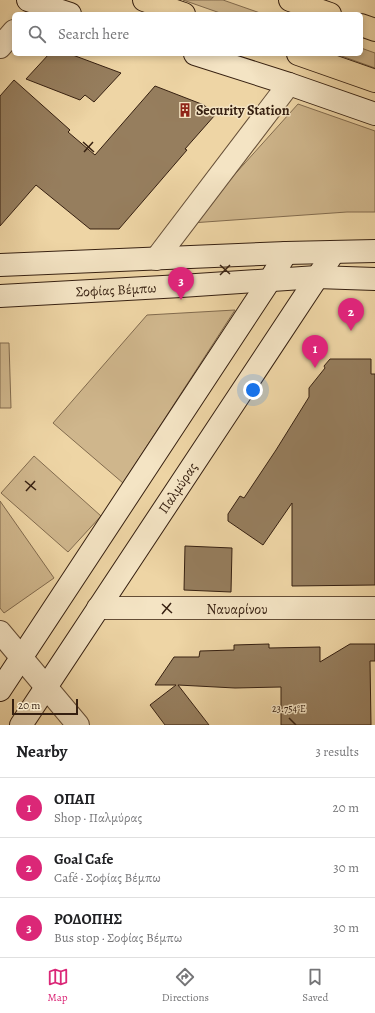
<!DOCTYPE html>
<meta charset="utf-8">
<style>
body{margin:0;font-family:Alegreya,serif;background:#f6f6f6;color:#202124}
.scale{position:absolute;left:12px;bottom:10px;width:66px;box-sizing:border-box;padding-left:4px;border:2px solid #362011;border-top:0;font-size:11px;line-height:14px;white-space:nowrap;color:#362011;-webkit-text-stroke:3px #f4e4c4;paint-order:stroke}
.you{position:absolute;left:253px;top:390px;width:14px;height:14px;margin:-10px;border:3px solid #fff;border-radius:50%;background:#1a73e8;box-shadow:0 0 0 6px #1a73e833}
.badge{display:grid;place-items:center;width:26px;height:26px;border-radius:50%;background:#db2777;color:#fff;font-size:13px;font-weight:700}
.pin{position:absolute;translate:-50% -33px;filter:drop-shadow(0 1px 2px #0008)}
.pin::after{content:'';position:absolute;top:21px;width:14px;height:12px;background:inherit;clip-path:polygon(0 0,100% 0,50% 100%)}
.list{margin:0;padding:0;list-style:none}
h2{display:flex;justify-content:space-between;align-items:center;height:52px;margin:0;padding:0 16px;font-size:17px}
h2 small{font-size:13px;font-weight:400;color:#757577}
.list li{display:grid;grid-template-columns:26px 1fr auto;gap:12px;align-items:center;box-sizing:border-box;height:60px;padding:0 16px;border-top:1px solid #e0e0e0}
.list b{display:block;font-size:15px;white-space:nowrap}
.list p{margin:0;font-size:13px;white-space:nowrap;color:#757577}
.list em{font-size:13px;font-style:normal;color:#757577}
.icon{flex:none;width:22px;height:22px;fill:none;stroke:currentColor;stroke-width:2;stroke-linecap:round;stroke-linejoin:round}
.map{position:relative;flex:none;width:375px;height:725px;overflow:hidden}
.search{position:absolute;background:#fff;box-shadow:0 2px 6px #0003;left:12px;right:12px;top:12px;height:44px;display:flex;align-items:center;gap:10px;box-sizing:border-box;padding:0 14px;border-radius:6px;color:#757577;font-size:15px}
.sheet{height:232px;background:#fff}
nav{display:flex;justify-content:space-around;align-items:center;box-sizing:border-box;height:56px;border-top:1px solid #e0e0e0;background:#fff;font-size:11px;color:#757577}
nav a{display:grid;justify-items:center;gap:2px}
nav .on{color:#db2777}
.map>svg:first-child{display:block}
.green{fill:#cfb68c;stroke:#826b4e}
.building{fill:#967e5e;stroke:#362011}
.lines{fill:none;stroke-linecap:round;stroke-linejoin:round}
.street-casing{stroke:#644d36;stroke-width:24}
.secondary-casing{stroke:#362011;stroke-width:24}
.primary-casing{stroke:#362011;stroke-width:24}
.street{stroke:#f4e4c4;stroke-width:22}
.secondary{stroke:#f4e4c4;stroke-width:22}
.primary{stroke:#eed5a5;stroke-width:22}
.ticks{fill:none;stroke:#362011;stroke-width:1.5}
.labels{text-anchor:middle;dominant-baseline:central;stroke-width:3;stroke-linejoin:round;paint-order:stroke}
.poi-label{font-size:14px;font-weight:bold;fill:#362011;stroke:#f4e4c4;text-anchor:start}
.street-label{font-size:14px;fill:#362011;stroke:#f4e4c4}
.ticks-label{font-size:10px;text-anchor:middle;fill:#362011;stroke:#f4e4c4;stroke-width:3;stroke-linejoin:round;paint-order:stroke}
</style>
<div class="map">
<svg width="375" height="725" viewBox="0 0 375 725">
<rect width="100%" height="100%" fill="#eed5a5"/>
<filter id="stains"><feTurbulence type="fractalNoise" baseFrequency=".005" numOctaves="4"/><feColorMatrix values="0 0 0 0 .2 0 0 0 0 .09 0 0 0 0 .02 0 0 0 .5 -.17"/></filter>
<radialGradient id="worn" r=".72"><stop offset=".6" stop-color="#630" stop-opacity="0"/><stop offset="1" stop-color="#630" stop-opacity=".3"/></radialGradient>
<!-- green -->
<g class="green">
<polygon points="183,0 223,0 263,14 223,14"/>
<polygon points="361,48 375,53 375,68 336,54 361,54"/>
<polygon points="298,104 375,131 375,212 347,212 191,223"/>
<polygon points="235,310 123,483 53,423 147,315"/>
<polygon points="0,343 9,343 11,408 0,408"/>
<polygon points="34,456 101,516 68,552 1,493"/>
<polygon points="0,501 54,578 4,613 0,608"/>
</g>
<!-- building -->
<g class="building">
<polygon points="49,54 70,54 121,73 94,102 85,95 80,100 26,79"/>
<polygon points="14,80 70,130 68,132 95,155 155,86 204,105 215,115 185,149 187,150 119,229 90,229 36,185 0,226 0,96"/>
<polygon points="330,359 371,359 371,374 375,374 375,585 292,586 292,503 263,545 228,521 228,514 240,496 244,498 276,450 309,397 309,388 325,368 324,366"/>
<polygon points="185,546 232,548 231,592 184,590"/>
<polygon points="269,644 269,648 320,647 320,662 350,644 375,644 375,661 370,661 371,725 281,725 281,687 235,688 178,685 209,725 165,725 150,705 176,685 155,685 174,657 199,657 200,651 234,650 234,645"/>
</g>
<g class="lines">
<defs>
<g id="street">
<polyline points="0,47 14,31"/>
<polyline points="156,259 289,84"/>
<polyline points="98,608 375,608"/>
<polyline points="0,632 78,725"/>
</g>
<g id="secondary">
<polyline points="28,0 70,14"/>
<polyline points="195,54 289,84 375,114"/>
<polyline points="0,265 286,253 375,251"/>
<polyline points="0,296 181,286 317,277 375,279"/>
<polyline points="0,690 270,280 286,253"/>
<polyline points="21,725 334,252"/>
</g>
<g id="primary">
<polyline points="144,0 184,14"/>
<polyline points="290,0 330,14"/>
<polyline points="361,25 375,30"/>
<polyline points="298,54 375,81"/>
</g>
</defs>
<!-- street casing -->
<use href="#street" class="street-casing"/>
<!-- secondary casing -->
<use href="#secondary" class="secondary-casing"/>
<!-- primary casing -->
<use href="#primary" class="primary-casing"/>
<!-- street -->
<use href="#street" class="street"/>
<!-- secondary -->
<use href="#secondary" class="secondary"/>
<!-- primary -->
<use href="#primary" class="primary"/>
</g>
<!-- ticks -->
<path class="ticks" d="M83,142L94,152M84,152L93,142M220,265L230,274M220,275L230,265M25,481L36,490M26,491L35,481M162,604L172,613M162,614L171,603M289,718L296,725"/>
<!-- icons -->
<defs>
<symbol id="building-bare" viewBox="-9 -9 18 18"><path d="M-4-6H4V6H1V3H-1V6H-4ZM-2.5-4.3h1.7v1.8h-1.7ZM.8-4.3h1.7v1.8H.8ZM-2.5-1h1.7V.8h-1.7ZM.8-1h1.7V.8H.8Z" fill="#8f2418" stroke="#f4e4c4" stroke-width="2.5" paint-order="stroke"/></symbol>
</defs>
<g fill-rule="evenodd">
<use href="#building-bare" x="175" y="100" width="20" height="20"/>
</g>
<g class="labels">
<!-- poi labels -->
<g class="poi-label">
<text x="196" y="110">Security Station</text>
</g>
<!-- street labels -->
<g class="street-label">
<text transform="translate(116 290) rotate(-3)">Σοφίας Βέμπω</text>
<text transform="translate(178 488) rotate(-56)">Παλμύρας</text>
<text x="237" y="609">Ναυαρίνου</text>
</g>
</g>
<g class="ticks-label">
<text x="289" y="712">23.754°E</text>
</g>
<rect width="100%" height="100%" filter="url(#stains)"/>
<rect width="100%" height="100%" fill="url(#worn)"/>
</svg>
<div class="scale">20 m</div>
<div class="you"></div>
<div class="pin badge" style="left:315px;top:368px">1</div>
<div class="pin badge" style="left:351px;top:331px">2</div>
<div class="pin badge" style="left:181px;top:300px">3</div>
<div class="search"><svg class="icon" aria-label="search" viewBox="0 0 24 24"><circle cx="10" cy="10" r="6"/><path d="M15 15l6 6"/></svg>Search here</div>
</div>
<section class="sheet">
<h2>Nearby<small>3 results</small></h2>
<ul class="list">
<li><span class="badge">1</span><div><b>ΟΠΑΠ</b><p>Shop · Παλμύρας</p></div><em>20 m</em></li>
<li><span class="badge">2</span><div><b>Goal Cafe</b><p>Café · Σοφίας Βέμπω</p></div><em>30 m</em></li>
<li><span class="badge">3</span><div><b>ΡΟΔΟΠΗΣ</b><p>Bus stop · Σοφίας Βέμπω</p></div><em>30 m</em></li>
</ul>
</section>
<nav>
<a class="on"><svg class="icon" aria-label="map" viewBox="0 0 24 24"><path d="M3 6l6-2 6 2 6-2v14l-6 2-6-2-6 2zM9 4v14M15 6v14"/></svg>Map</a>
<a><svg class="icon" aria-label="directions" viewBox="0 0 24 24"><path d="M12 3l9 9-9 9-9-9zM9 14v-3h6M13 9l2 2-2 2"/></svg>Directions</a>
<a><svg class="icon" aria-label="saved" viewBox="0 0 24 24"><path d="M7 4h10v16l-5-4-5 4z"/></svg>Saved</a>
</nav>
